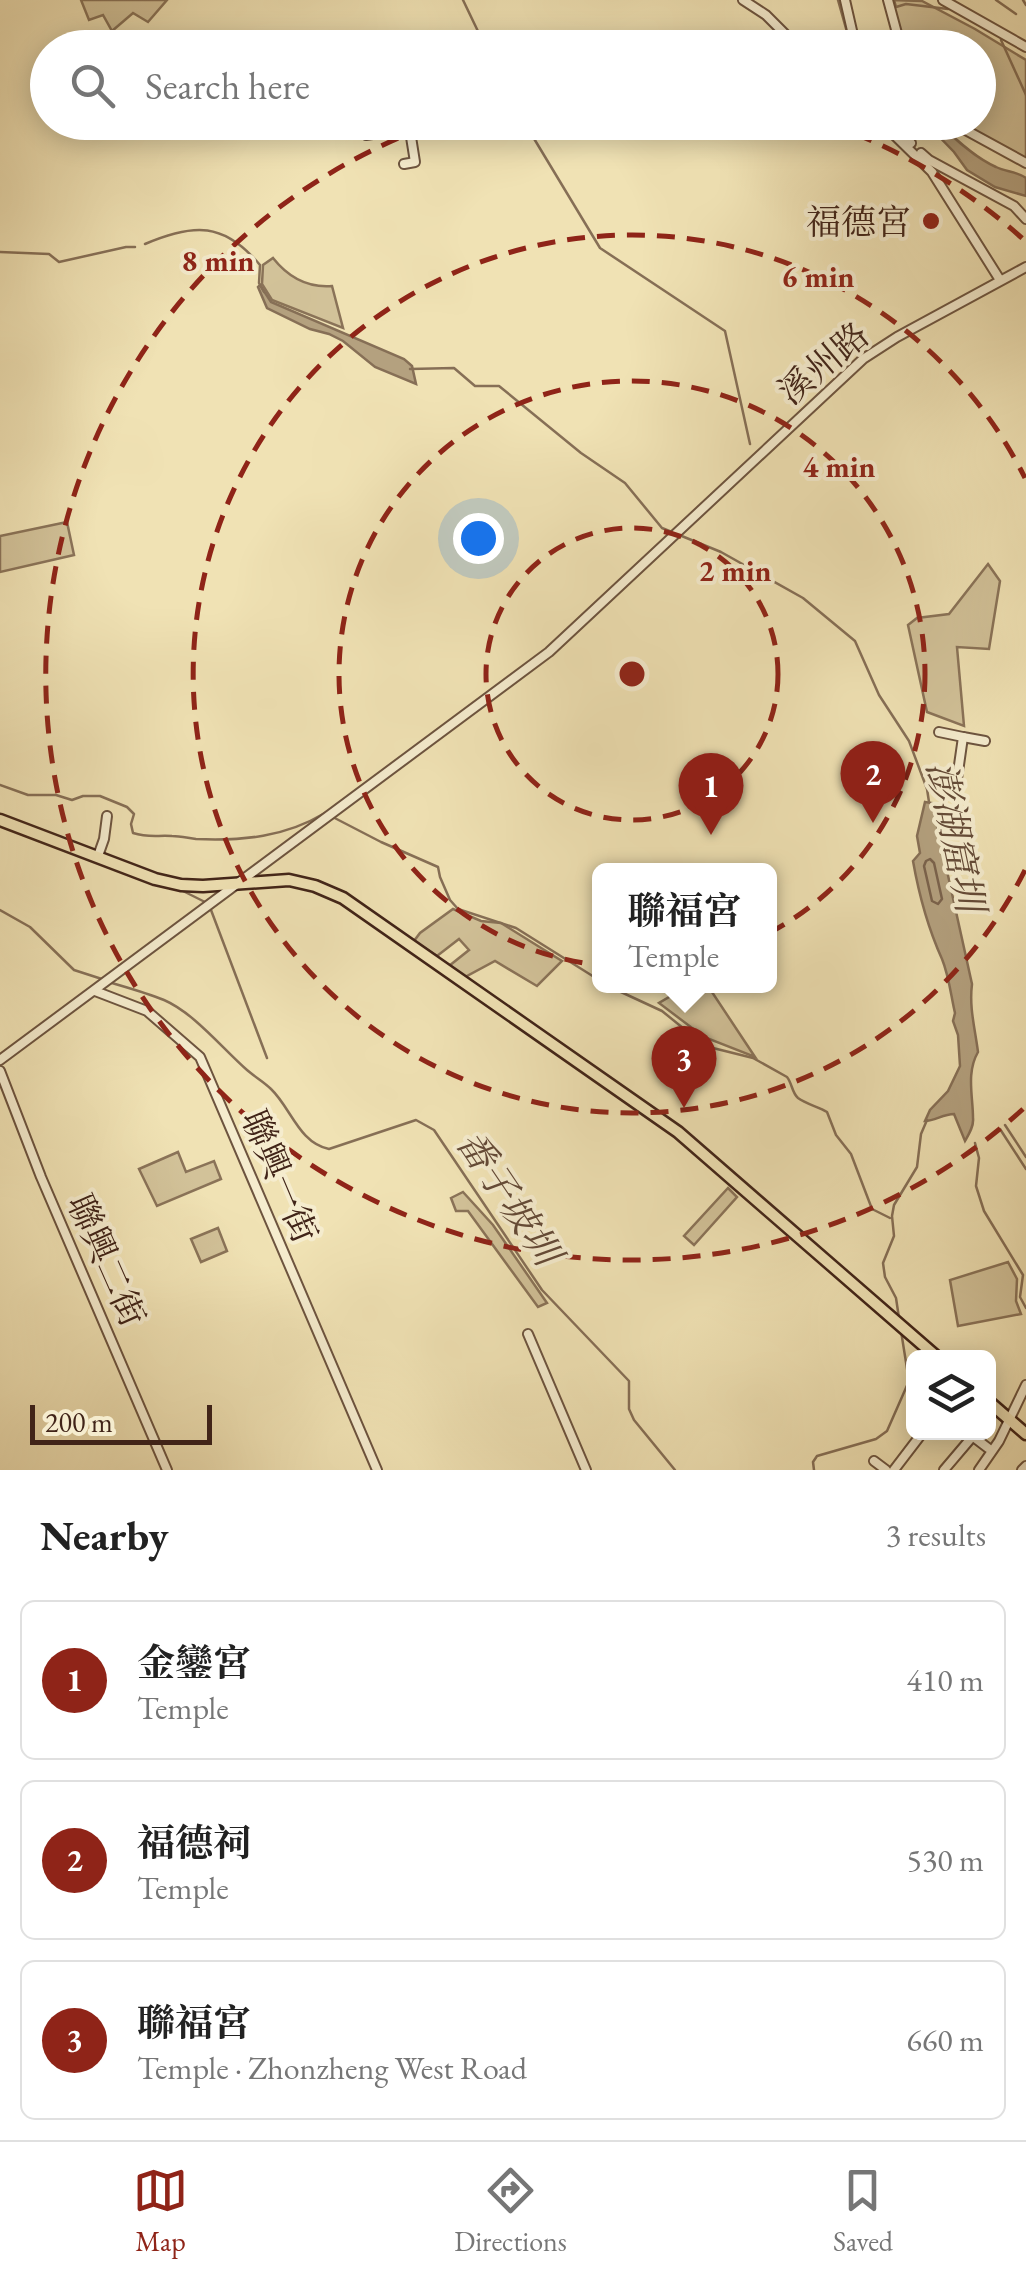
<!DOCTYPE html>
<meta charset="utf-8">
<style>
body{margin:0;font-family:"EB Garamond","Noto Serif TC",serif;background:#f2f2f2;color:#222}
.controls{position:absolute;right:30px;bottom:30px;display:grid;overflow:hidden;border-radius:15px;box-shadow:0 5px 25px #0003}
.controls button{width:90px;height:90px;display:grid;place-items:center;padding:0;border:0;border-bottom:2px solid #e0e0e0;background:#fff;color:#222;font:50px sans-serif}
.scale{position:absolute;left:30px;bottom:25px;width:182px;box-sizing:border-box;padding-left:10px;border:5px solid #412418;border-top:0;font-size:28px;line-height:35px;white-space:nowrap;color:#412418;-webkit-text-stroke:8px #f5ecce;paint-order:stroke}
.you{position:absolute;left:478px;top:538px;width:35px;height:35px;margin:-25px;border:8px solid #fff;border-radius:50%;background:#1a73e8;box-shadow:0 0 0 15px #1a73e833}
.badge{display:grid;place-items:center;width:65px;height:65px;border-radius:50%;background:#8f2418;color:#fff;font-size:32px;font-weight:700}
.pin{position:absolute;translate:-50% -82px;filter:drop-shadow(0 2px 5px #0008)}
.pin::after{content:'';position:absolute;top:52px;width:35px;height:30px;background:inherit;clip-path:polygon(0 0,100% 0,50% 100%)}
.popup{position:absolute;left:592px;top:863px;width:185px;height:130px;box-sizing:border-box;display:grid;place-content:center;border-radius:15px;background:#fff;filter:drop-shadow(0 2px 8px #0005);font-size:32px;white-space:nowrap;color:#767676}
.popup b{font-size:38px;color:#222}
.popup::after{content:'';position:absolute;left:50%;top:100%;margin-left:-20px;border:20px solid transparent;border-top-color:#fff}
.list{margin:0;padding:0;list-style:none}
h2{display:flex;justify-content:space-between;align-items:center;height:130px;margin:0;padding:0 40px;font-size:42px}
h2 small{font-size:32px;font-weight:400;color:#767676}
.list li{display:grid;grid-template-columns:65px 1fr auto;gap:30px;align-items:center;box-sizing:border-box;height:160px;margin:0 20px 20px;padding:0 20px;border:2px solid #e0e0e0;border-radius:15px}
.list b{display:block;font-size:38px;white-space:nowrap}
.list p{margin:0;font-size:32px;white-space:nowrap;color:#767676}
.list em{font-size:32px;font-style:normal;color:#767676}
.icon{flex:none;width:55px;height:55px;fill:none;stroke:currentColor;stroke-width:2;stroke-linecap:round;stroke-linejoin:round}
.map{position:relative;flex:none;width:1026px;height:1470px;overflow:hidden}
.search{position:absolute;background:#fff;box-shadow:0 5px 25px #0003;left:30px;right:30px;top:30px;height:110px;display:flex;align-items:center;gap:25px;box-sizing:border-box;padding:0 35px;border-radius:55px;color:#767676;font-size:38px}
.sheet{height:670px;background:#fff}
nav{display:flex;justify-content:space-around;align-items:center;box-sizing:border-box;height:140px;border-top:2px solid #e0e0e0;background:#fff;font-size:28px;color:#767676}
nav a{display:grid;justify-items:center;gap:5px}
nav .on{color:#8f2418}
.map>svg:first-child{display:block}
.green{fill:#d2c299;stroke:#8a7358;stroke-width:2.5}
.water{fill:#b4a17f;stroke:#866f56;stroke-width:2.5}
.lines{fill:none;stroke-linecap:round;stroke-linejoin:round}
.shore{stroke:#7a624c;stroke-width:2.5}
.stream{stroke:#866f56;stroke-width:2.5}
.minor-casing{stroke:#6d543f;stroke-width:12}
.major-casing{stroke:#412418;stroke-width:15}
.minor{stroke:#f5ecce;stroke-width:8}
.major{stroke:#f0e2b4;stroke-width:10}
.ring{fill:none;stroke:#8f2418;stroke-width:5;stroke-dasharray:18 12}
.poi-dot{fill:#8f2418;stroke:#f5ecce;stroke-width:4}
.labels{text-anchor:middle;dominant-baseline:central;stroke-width:8;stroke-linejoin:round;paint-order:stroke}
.poi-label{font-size:35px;fill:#412418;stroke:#f5ecce;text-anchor:end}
.street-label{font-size:35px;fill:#412418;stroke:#f5ecce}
.water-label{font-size:38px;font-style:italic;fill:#644a37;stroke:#f5ecce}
.centre{fill:#8f2418;stroke:#f5ecce;stroke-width:5}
.ring-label{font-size:30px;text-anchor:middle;font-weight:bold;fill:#8f2418;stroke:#f5ecce;stroke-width:8;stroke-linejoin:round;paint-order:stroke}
</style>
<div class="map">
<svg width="1026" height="1470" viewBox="0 0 1026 1470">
<rect width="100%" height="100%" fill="#f0e2b4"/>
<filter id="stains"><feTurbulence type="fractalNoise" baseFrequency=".002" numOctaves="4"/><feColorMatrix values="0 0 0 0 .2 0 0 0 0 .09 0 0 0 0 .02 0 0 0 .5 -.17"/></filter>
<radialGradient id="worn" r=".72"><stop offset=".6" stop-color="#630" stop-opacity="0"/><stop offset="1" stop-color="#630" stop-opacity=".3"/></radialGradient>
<!-- green -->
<g class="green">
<polygon points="81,0 167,0 148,22 133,13 112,31 103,15 89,20"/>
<polygon points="891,0 922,1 975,29 1026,60 1026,159 959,123 978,122 978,48 904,47"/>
<path d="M273,258C288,277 307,288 332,286L343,328L272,300L262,284L263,265Z"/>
<polygon points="67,522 74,555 0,572 0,536"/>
<polygon points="988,564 1000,581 989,649 957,647 964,726 927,712 908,625 917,618 949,614"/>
<polygon points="453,909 481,921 501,923 562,961 537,986 495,961 465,977 449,966 469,950 459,939 437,956 414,941 420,933"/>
<polygon points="688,986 708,986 755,1057 704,1037 659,1003"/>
<polygon points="178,1152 186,1172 214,1161 221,1179 157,1206 139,1169"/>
<polygon points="728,1188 737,1197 694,1245 684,1236"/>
<polygon points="463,1192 493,1225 547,1303 538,1307 468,1211 456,1211 451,1198"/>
<polygon points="218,1228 227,1251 201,1262 191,1239"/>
<polygon points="1008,1262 1017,1279 1016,1301 1021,1314 958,1326 950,1280"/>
</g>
<!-- water -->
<g class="water">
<path d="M926,123H939C955,139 975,158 996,167C1006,172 1016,171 1026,178V196L995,187L967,170L954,152Z"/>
<polygon points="260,285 271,302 404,359 412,366 416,384 375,367 343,341 329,334 310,329 267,308 258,287"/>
<path d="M925,802L932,803L972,984C969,1008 975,1028 978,1052C966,1073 973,1096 973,1118C974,1126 969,1134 965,1141L954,1114C943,1114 935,1121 925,1121L930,1110L948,1091L960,1066L958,1035L953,1021L955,1013C951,996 949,976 942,959C928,928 919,895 913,861L920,853L917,836Z"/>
</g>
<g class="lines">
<!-- shore -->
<polygon class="shore" points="930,859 934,863 942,899 938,904 932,901 924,866 926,861"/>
<!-- stream -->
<g class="stream">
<polyline points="463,0 486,48"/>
<polyline points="838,0 847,32"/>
<polyline points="894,0 896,7 906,4 948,9"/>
<polyline points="996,0 1016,14"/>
<polyline points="1023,0 1026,5"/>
<polyline points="1001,40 1026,95"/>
<polyline points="835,48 843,37"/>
<polyline points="524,122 600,248 725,331 750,444"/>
<path d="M145,244C194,223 224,222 260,265L259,283L264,292"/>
<polyline points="0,252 49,254 59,262 126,247 135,247"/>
<polyline points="410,369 454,368 475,386 499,386 581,453 625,483 662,528 721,552 803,598 855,641 879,695 909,741 927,789 929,802"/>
<path d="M0,785L28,795H56L72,800L83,796H100L127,807L134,814L131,824L133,833C149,838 157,835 172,836C180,836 188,838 196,839C243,841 285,837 325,813L381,842L438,867L440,877L450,900L458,909L516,928L599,980"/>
<polyline points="181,890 205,902"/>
<polyline points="0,910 30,927 74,970 105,980"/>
<polyline points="211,910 267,1058"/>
<path d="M112,983C129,988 147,993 164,1000C194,1013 222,1048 247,1070C255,1077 264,1082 271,1089C291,1108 299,1143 329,1149L416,1120L434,1130L542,1290L629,1381V1409L634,1420L675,1470"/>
<path d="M608,986L662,1011L699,1041L713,1048L753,1058L787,1077C792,1083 792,1093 798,1098C806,1104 819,1107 827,1112L836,1135L851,1154L872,1209L890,1218"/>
<polyline points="1005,1125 1026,1157"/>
<polyline points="1000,1129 1026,1169"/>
<polyline points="975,1143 979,1158 976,1186 984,1211 1023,1275 1020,1297 1026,1308"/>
<polyline points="899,1318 896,1298 885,1277 883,1263 894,1236 892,1216 894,1205 917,1167 921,1134 927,1120"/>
<polyline points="814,1470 813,1462 817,1456 876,1439 887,1431 909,1381 901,1331"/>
</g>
<defs>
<g id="minor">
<polyline points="743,0 766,15 799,48"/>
<polyline points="845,0 856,48"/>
<polyline points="888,0 901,48"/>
<polyline points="943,0 1026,47"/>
<polyline points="145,36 151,48"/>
<polyline points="881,122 932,172 1000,280"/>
<polyline points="891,122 911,143"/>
<polyline points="951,122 1026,163"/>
<polyline points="366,135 399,130"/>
<polyline points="921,153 929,160 1014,206 1026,219"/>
<polyline points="404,164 415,162 411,137"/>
<polyline points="939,732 963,737"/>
<polyline points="956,786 963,737 985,741"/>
<polyline points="98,856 104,839 107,816"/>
<polyline points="95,991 147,1011 200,1057 377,1470"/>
<polyline points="0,1060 549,652 863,359 897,337 1026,267"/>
<polyline points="0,1071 41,1177 167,1470"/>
<polyline points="528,1334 586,1470"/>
<polyline points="967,1432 988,1448"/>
<polyline points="874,1461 886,1470"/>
<polyline points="894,1470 923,1432"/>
<polyline points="944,1470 972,1437"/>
<polyline points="979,1470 999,1441 1026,1385"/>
<polyline points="1022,1470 1026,1466"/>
</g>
<g id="major">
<polyline points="0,820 155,879 181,885 203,886 289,880 315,886 343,898 678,1132 938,1358"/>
<polyline points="988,1401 1026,1434"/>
</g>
</defs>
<!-- minor casing -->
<use href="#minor" class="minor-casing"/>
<!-- major casing -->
<use href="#major" class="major-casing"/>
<!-- minor -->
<use href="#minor" class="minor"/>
<!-- major -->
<use href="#major" class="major"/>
</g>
<!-- distance rings -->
<g class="ring">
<circle cx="632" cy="674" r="146"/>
<circle cx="632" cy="674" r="293"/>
<path d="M1025 870A439 439 0 1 1 1025 478"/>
<path d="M1023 1109A585 585 0 1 1 437 123M827 123A585 585 0 0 1 1023 239"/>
</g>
<!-- markers -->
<circle class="poi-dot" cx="931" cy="221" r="10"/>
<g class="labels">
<!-- poi labels -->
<g class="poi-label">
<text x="911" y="221">福德宮</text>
</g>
<!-- street labels -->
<g class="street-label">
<text transform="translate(823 363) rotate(-40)">溪州路</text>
<text transform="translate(280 1176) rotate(67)">聯興一街</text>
<text transform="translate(107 1260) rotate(66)">聯興二街</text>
</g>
<!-- water labels -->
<g class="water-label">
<text transform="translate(956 836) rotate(78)">澎湖窟圳</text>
<text transform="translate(509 1197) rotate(56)">番子坡圳</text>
</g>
</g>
<circle cx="632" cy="674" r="15" class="centre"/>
<g class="ring-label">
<text x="218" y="271">8 min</text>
<text x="818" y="287">6 min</text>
<text x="839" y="477">4 min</text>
<text x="735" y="581">2 min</text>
</g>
<rect width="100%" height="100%" filter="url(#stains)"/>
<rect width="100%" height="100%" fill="url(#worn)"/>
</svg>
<div class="controls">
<button><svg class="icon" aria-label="layers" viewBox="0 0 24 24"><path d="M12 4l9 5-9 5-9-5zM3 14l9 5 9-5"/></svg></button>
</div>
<div class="scale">200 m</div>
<div class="you"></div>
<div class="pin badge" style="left:711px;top:835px">1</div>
<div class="pin badge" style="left:873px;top:823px">2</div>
<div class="pin badge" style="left:684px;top:1108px">3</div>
<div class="popup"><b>聯福宮</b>Temple</div>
<div class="search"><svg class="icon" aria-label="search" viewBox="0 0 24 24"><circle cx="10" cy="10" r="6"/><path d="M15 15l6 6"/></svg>Search here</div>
</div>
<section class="sheet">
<h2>Nearby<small>3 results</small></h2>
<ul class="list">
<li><span class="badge">1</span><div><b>金鑾宮</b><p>Temple</p></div><em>410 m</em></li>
<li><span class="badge">2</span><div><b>福德祠</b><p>Temple</p></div><em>530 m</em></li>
<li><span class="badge">3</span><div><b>聯福宮</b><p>Temple · Zhonzheng West Road</p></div><em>660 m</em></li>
</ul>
</section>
<nav>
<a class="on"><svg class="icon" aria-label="map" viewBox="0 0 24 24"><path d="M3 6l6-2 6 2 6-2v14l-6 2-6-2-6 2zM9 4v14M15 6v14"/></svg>Map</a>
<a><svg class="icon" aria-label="directions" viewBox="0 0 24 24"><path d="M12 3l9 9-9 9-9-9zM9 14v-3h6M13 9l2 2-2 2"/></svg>Directions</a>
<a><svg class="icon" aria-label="saved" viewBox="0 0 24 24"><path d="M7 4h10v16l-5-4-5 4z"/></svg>Saved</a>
</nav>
